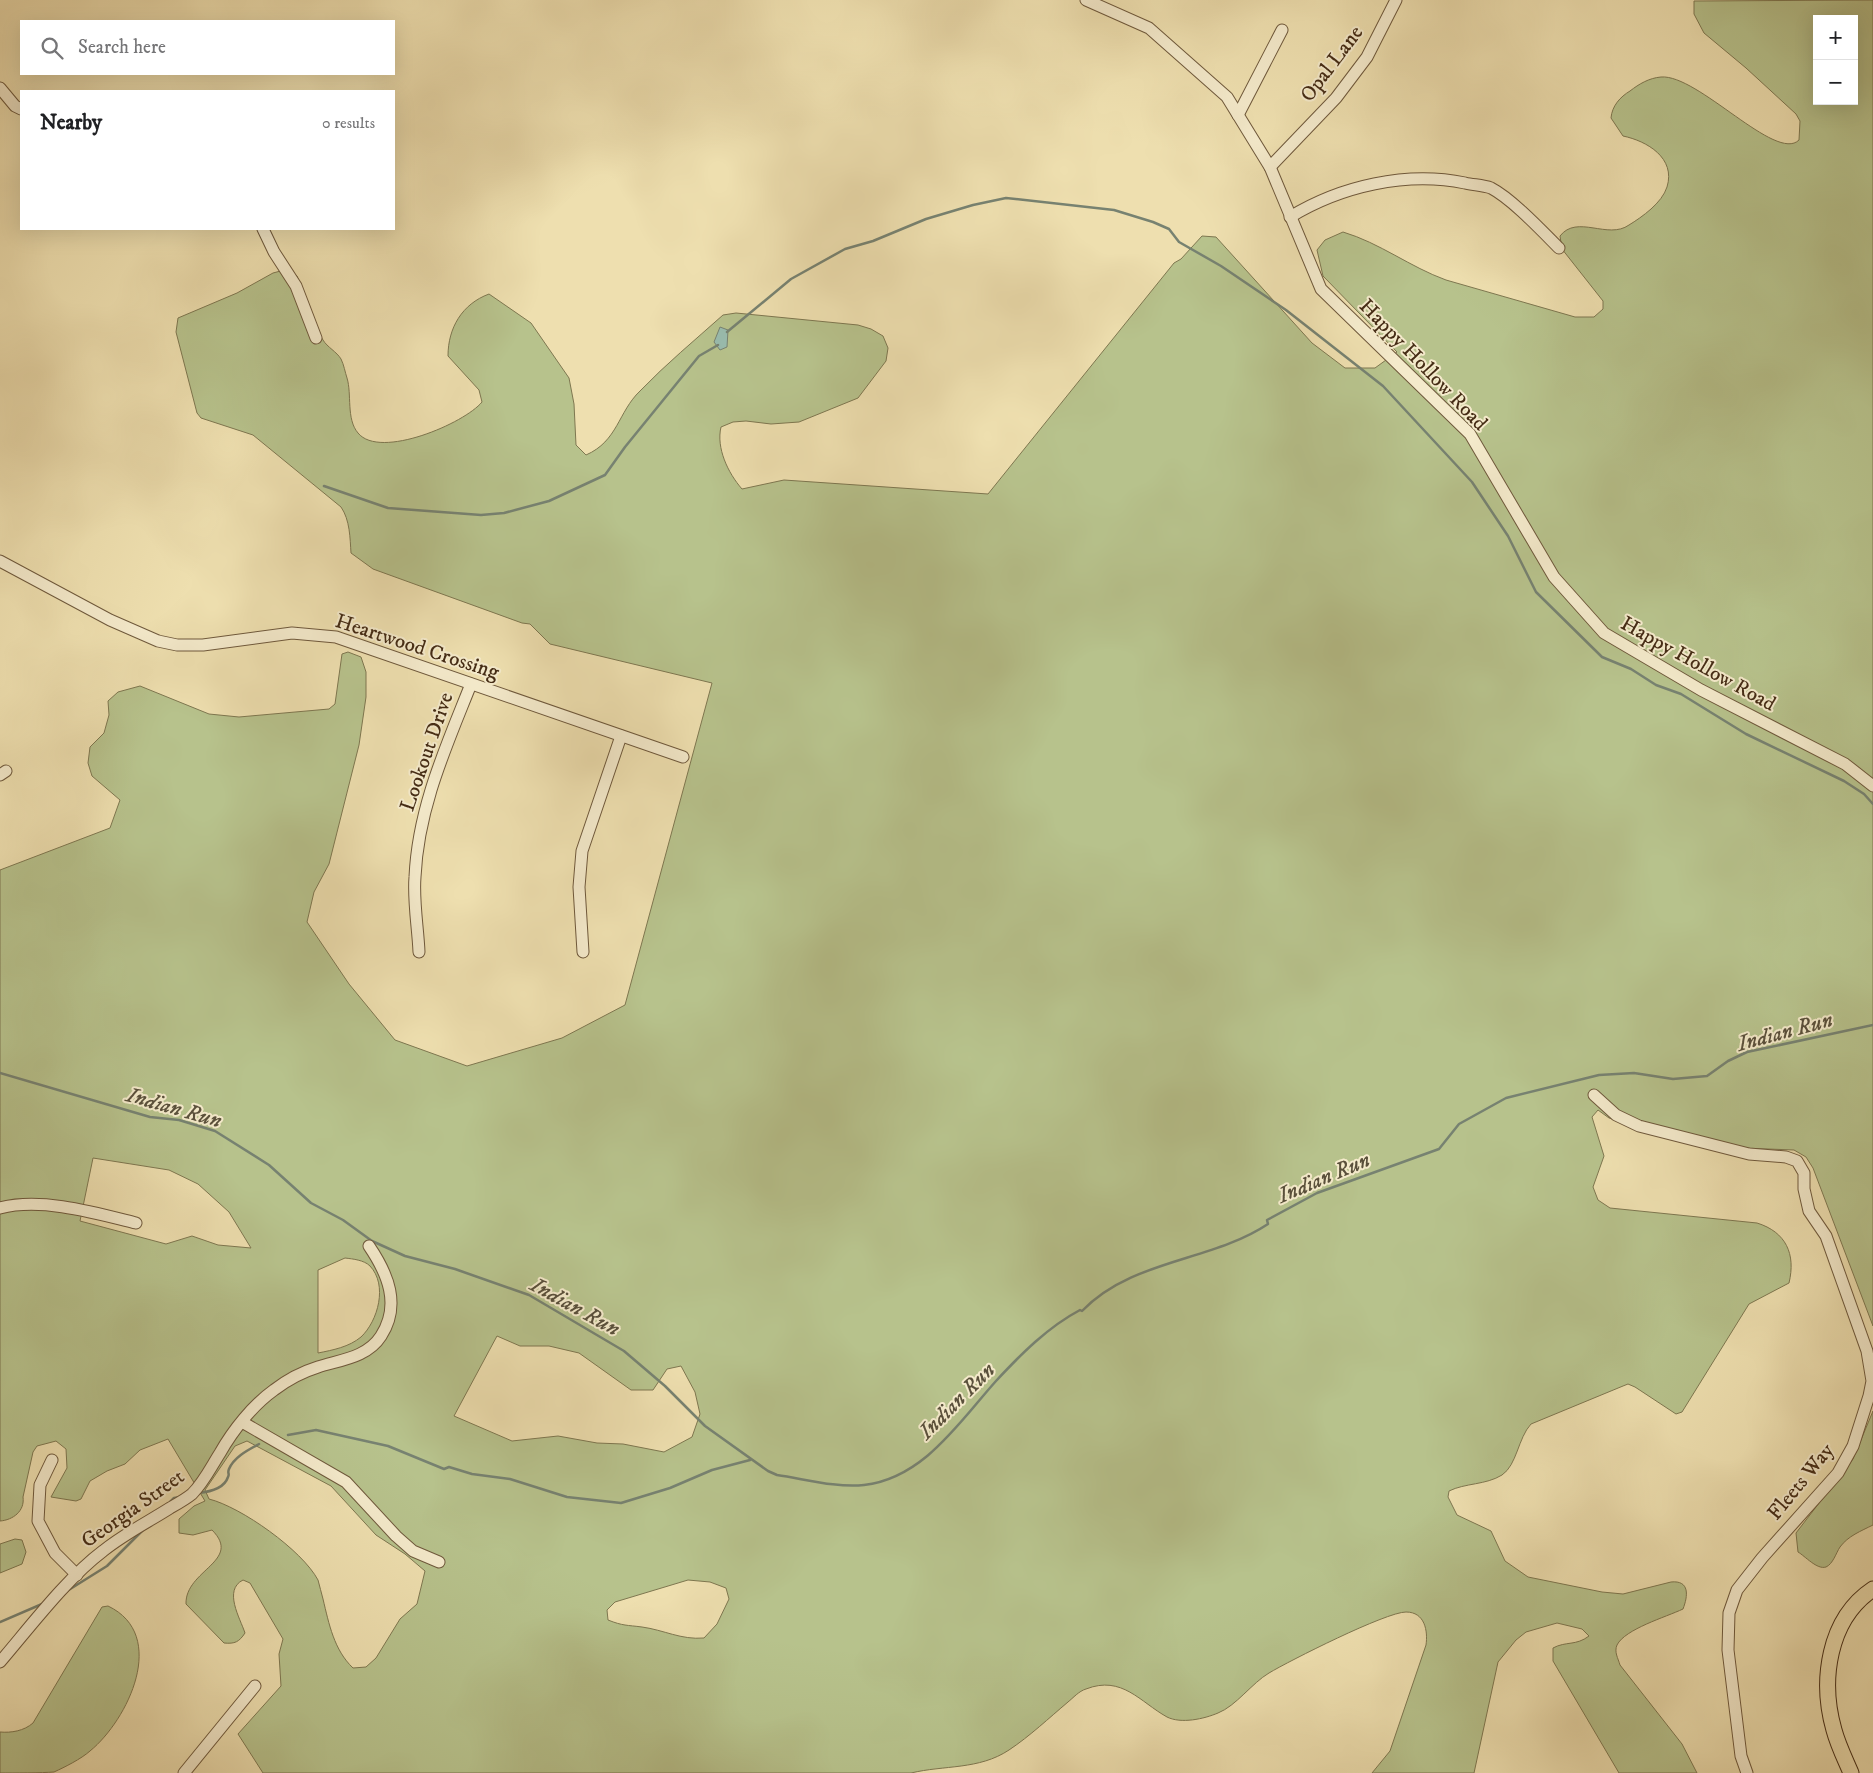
<!DOCTYPE html>
<meta charset="utf-8">
<style>
body{margin:0;font-family:"IM FELL DW Pica",serif;background:#f6f6f6;color:#202124}
.controls{position:absolute;right:15px;top:15px;display:grid;overflow:hidden;border-radius:0px;box-shadow:0 5px 20px #0002}
.controls button{width:45px;height:45px;display:grid;place-items:center;padding:0;border:0;border-bottom:1px solid #e0e0e0;background:#fff;color:#202124;font:25px sans-serif}
.list{margin:0;padding:0;list-style:none}
h2{display:flex;justify-content:space-between;align-items:center;height:65px;margin:0;padding:0 20px;font-size:21px}
h2 small{font-size:16px;font-weight:400;color:#757577}
.icon{flex:none;width:28px;height:28px;fill:none;stroke:currentColor;stroke-width:2;stroke-linecap:round;stroke-linejoin:round}
.map{position:relative;flex:none;width:1873px;height:1773px;overflow:hidden}
.search{position:absolute;background:#fff;box-shadow:0 5px 20px #0002;left:20px;top:20px;width:375px;height:55px;display:flex;align-items:center;gap:12px;box-sizing:border-box;padding:0 18px;border-radius:0px;color:#757577;font-size:19px}
.panel{position:absolute;background:#fff;box-shadow:0 5px 20px #0002;left:20px;top:90px;width:375px;height:140px;border-radius:0px}
.map>svg:first-child{display:block}
.green{fill:#b7c28c;stroke:#7e7750;fill-rule:evenodd}
.water{fill:#99bcae;stroke:#778271}
.lines{fill:none;stroke-linecap:round;stroke-linejoin:round}
.stream{stroke:#778271;stroke-width:2.5}
.minor-casing{stroke:#6f593c;stroke-width:13}
.major-casing{stroke:#452c15;stroke-width:17}
.minor{stroke:#f4eacb;stroke-width:11}
.major{stroke:#eedfaf;stroke-width:15}
.labels{text-anchor:middle;dominant-baseline:central;stroke-width:4;stroke-linejoin:round;paint-order:stroke}
.street-label{font-size:21px;fill:#452c15;stroke:#f4eacb}
.water-label{font-size:22px;font-style:italic;fill:#5a503b;stroke:#f4eacb}
</style>
<div class="map">
<svg width="1873" height="1773" viewBox="0 0 1873 1773">
<rect width="100%" height="100%" fill="#eedfaf"/>
<filter id="stains"><feTurbulence type="fractalNoise" baseFrequency=".004" numOctaves="4"/><feColorMatrix values="0 0 0 0 .2 0 0 0 0 .09 0 0 0 0 .02 0 0 0 .5 -.17"/></filter>
<radialGradient id="worn" r=".72"><stop offset=".6" stop-color="#630" stop-opacity="0"/><stop offset="1" stop-color="#630" stop-opacity=".3"/></radialGradient>
<!-- green -->
<g class="green">
<path d="M1873,0V1326L1813,1168L1806,1157L1794,1150L1741,1148L1609,1118L1598,1110L1592,1117L1604,1156L1593,1187L1598,1200L1610,1208L1757,1223C1786,1232 1796,1254 1789,1283L1749,1304L1682,1412L1676,1414L1635,1387L1628,1384L1623,1386L1531,1424C1518,1438 1517,1465 1502,1475C1486,1485 1465,1483 1449,1491L1448,1497L1457,1515L1491,1531L1505,1561L1528,1577L1602,1592L1623,1594L1671,1582C1690,1580 1688,1596 1683,1609C1666,1617 1625,1629 1617,1645C1614,1652 1618,1658 1620,1665L1682,1744L1697,1773H1619L1553,1661V1648C1566,1641 1576,1646 1589,1636L1582,1629L1557,1623L1526,1632L1516,1640L1498,1662L1474,1773H1372L1390,1751L1426,1645C1428,1631 1425,1612 1406,1612C1386,1612 1289,1661 1269,1673C1252,1683 1236,1706 1218,1713C1204,1719 1181,1724 1167,1717C1140,1702 1122,1675 1086,1689C1079,1691 1073,1698 1068,1702C1049,1718 1030,1736 1009,1750C979,1770 944,1765 911,1773H263L238,1734L281,1686L279,1654L283,1639L250,1583L243,1580C223,1590 240,1618 245,1633C239,1642 235,1644 224,1643L186,1604C185,1570 243,1561 212,1530L193,1535L179,1533V1519L194,1506L205,1501L168,1439L140,1450L125,1464L107,1471L90,1481L81,1499L76,1501L51,1497L67,1468L66,1449L56,1441L37,1446L33,1452L23,1497C25,1511 13,1520 0,1521V870L110,828L120,800L92,776L88,763L90,747L104,733L109,715L108,701L118,692L140,686L209,714L239,717L329,709L335,704L342,654L348,652L361,657L366,672V697L359,745L329,864L314,892L307,922L349,984L395,1040L467,1066L562,1038L625,1005L712,683L550,644L530,624L522,623L373,569L351,553C350,538 350,520 341,507L253,435L201,418L197,413L176,332L178,318L237,293L273,273L288,269L297,276C305,295 312,323 323,340C327,347 337,352 341,359C344,365 345,372 347,378C352,394 346,419 358,433C380,460 465,423 482,402L479,390L448,356C448,328 462,304 489,294L531,323L569,378L574,404L576,445L586,455C618,441 618,412 640,391C666,364 695,340 723,315L736,313L858,325L871,329L883,336L888,348L886,361L858,398L799,422L771,424L746,421L733,422L721,427C716,448 728,473 742,489L784,480L988,494L1174,263L1181,259L1202,236L1216,237L1312,343L1345,368H1375L1397,352L1323,276L1317,250L1325,240L1343,232C1380,243 1410,267 1446,280L1575,317H1594L1603,309V301L1562,249L1560,236C1577,214 1608,240 1629,225C1642,217 1662,203 1667,187C1676,158 1647,141 1623,136L1611,118C1612,106 1620,97 1630,91C1639,84 1649,78 1661,77C1698,74 1776,163 1799,140L1800,121L1796,114L1746,68L1704,33L1694,14V1ZM1817,19H1854V101H1817ZM93,1158L169,1170L198,1184L229,1212L251,1248L218,1245L192,1236L166,1244L80,1221ZM345,1258C353,1259 364,1260 370,1266C388,1285 378,1321 361,1337C349,1347 333,1350 318,1353V1270ZM497,1336L520,1346H549L579,1353L631,1390H653L667,1369L681,1366L695,1392L700,1414L692,1437L664,1452L623,1444L597,1443L558,1436L512,1441L454,1416ZM247,1441L331,1486L376,1535L405,1554L425,1571L417,1604L400,1619L376,1658L366,1667L353,1668C334,1650 329,1624 323,1599C321,1593 320,1586 318,1580C302,1550 241,1507 209,1499L205,1490L235,1446ZM688,1580L710,1582L726,1588L729,1599L717,1624L704,1638C681,1640 664,1630 642,1627C627,1625 623,1626 608,1620L607,1610L615,1602Z"/>
<path d="M1873,1411V1525C1861,1531 1848,1536 1840,1547C1836,1553 1833,1564 1826,1567C1817,1570 1805,1556 1798,1552L1796,1533L1853,1459Z"/>
<polygon points="15,1539 22,1540 26,1552 22,1564 0,1573 0,1544"/>
<path d="M108,1606C169,1635 128,1720 90,1751C81,1759 65,1767 54,1772C42,1773 13,1773 0,1773V1732C11,1733 24,1731 33,1723L102,1607Z"/>
</g>
<!-- water -->
<polygon class="water" points="720,327 728,330 727,347 720,350 714,342"/>
<g class="lines">
<!-- stream -->
<g class="stream">
<polyline points="727,332 791,279 845,249 873,241 926,219 973,205 1006,198 1114,210 1153,222 1169,229 1179,242 1221,266 1286,310 1383,386 1472,482 1508,536 1536,592 1602,657 1631,669 1656,685 1681,694 1746,734 1844,781 1864,794 1873,804"/>
<polyline points="324,486 388,508 481,515 504,513 549,501 605,475 625,447 699,356 718,345"/>
<path d="M0,1073L150,1117L179,1120L215,1131L269,1165L311,1203L343,1220L372,1241L405,1256L455,1269L529,1295L624,1351L665,1386L705,1426L768,1471L777,1475C805,1479 836,1488 864,1485C924,1478 960,1421 996,1381C1021,1354 1048,1327 1080,1310L1082,1311C1132,1259 1211,1262 1268,1224L1267,1220L1317,1193L1439,1149L1459,1124L1506,1098L1599,1075L1634,1073L1673,1079L1707,1076L1728,1061L1747,1052L1873,1025"/>
<polyline points="288,1435 316,1430 388,1446 444,1469 449,1467 472,1474 510,1479 567,1497 621,1503 670,1488 712,1470 750,1460"/>
<path d="M198,1493C209,1492 224,1489 228,1477C230,1473 227,1474 229,1469C234,1457 248,1450 259,1444"/>
<polyline points="170,1502 174,1498 180,1497"/>
<polyline points="67,1591 107,1566 144,1529"/>
<polyline points="0,1622 42,1604"/>
</g>
<defs>
<g id="minor">
<polyline points="1086,0 1149,28 1227,97 1270,167 1321,289 1470,434 1554,577 1604,633 1701,690 1845,764 1873,786"/>
<polyline points="0,88 15,106 21,109"/>
<polyline points="1238,115 1282,30"/>
<polyline points="1270,167 1336,98 1367,57 1396,0"/>
<path d="M1290,217C1341,186 1406,171 1465,183C1473,185 1483,185 1491,188C1512,199 1542,231 1559,248"/>
<polyline points="263,229 274,252 296,286 316,338"/>
<polyline points="0,561 110,620 158,641 177,645 203,645 292,633 336,637 683,757"/>
<polyline points="0,775 6,771"/>
<path d="M419,952C418,928 413,901 415,877C418,808 446,747 471,684"/>
<polyline points="583,952 579,887 582,851 621,736"/>
<polyline points="1594,1095 1616,1115 1639,1126 1749,1154 1786,1157 1797,1161 1804,1173 1804,1189 1809,1211 1826,1236 1867,1351 1872,1381 1869,1396 1853,1446 1838,1473 1762,1558 1737,1590 1729,1613 1728,1650 1741,1756 1747,1773"/>
<path d="M0,1208C41,1197 96,1213 136,1223"/>
<polyline points="242,1422 346,1482 396,1536 413,1551 439,1562"/>
<polyline points="52,1460 40,1485 38,1521 55,1553 77,1575"/>
<path d="M0,1662C30,1627 67,1578 103,1551C124,1534 148,1522 170,1508C177,1504 186,1499 192,1494C204,1482 211,1467 220,1453C233,1430 253,1405 274,1390C287,1380 302,1372 318,1367C339,1360 367,1358 381,1336C401,1305 388,1274 369,1246"/>
<polyline points="184,1773 255,1686"/>
</g>
<path id="major" d="M1851,1773C1845,1759 1838,1745 1834,1730C1820,1681 1828,1619 1873,1589"/>
</defs>
<!-- minor casing -->
<use href="#minor" class="minor-casing"/>
<!-- major casing -->
<use href="#major" class="major-casing"/>
<!-- minor -->
<use href="#minor" class="minor"/>
<!-- major -->
<use href="#major" class="major"/>
</g>
<g class="labels">
<!-- street labels -->
<g class="street-label">
<text transform="translate(1332 64) rotate(-53)">Opal Lane</text>
<text transform="translate(1423 365) rotate(46)">Happy Hollow Road</text>
<text transform="translate(417 647) rotate(18)">Heartwood Crossing</text>
<text transform="translate(1698 664) rotate(29)">Happy Hollow Road</text>
<text transform="translate(427 752) rotate(-71)">Lookout Drive</text>
<text transform="translate(1801 1482) rotate(-51)">Fleets Way</text>
<text transform="translate(133 1509) rotate(-35)">Georgia Street</text>
</g>
<!-- water labels -->
<g class="water-label">
<text transform="translate(1785 1032) rotate(-15)">Indian Run</text>
<text transform="translate(174 1108) rotate(16)">Indian Run</text>
<text transform="translate(1324 1178) rotate(-23)">Indian Run</text>
<text transform="translate(575 1307) rotate(29)">Indian Run</text>
<text transform="translate(957 1401) rotate(-45)">Indian Run</text>
</g>
</g>
<rect width="100%" height="100%" filter="url(#stains)"/>
<rect width="100%" height="100%" fill="url(#worn)"/>
</svg>
<div class="controls">
<button>+</button>
<button>−</button>
</div>
<div class="search"><svg class="icon" aria-label="search" viewBox="0 0 24 24"><circle cx="10" cy="10" r="6"/><path d="M15 15l6 6"/></svg>Search here</div>
<section class="panel">
<h2>Nearby<small>0 results</small></h2>
<ul class="list">
</ul>
</section>
</div>
